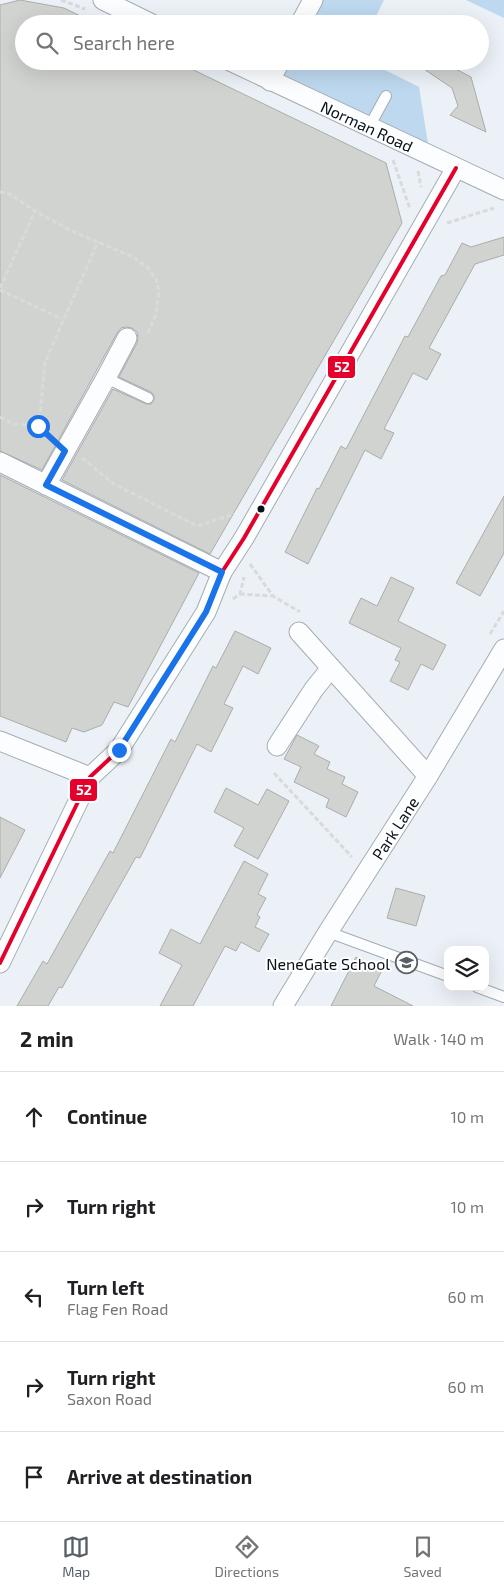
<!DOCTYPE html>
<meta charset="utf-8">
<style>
body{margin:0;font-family:"Exo 2",sans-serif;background:#f2f2f2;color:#202124}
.controls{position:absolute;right:15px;bottom:15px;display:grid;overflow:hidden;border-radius:10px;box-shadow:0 5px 20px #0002}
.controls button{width:45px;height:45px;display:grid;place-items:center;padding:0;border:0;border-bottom:1px solid #e0e0e0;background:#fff;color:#202124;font:25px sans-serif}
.stop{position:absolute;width:15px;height:15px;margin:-11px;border:4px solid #1a73e8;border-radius:50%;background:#fff}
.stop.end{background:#1a73e8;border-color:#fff;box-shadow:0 1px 5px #0008}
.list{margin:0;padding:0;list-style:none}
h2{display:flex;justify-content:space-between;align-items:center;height:65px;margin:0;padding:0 20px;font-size:21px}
h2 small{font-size:16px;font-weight:400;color:#757577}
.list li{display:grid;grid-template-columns:32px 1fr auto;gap:15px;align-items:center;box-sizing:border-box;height:90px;padding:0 20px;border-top:1px solid #e0e0e0}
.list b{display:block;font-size:19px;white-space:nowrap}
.list p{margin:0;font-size:16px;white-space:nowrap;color:#757577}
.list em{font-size:16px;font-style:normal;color:#757577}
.icon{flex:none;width:28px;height:28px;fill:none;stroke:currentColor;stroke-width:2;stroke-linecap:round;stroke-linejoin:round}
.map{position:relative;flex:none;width:504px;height:1006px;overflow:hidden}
.search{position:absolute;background:#fff;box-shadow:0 5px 20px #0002;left:15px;right:15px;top:15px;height:55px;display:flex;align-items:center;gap:12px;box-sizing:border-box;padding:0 18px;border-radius:28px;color:#757577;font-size:19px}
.sheet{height:515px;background:#fff}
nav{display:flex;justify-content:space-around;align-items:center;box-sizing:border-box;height:70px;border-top:1px solid #e0e0e0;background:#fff;font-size:14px;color:#757577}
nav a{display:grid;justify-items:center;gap:2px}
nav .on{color:#575f67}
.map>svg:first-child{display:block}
.green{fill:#bdd8ef}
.building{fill:#d1d3d0;stroke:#aaada9}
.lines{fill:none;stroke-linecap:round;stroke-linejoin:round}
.service-casing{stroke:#a5acb3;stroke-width:12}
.minor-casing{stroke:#a5acb3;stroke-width:21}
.path{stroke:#d8dadc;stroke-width:3;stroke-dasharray:5 2.5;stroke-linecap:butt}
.service{stroke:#fcfdfe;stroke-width:10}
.minor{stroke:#fcfdfe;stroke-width:19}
.bus-1-casing{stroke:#fff;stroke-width:8}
.bus-1{stroke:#e4002b;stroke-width:4}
.route{stroke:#1a73e8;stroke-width:6}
.bus-dot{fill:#071119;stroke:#fff;stroke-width:2}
.labels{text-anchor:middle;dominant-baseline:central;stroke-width:4;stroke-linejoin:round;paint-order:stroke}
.street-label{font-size:16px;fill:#071119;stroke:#fff}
.poi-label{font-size:16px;fill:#071119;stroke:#fff;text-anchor:end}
.line-badge{stroke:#fff;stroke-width:2}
.badge-label{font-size:14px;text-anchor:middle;font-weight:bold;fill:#fff}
</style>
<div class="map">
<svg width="504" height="1006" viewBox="0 0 504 1006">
<rect width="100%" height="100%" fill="#ebf1f7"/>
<!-- green -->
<g class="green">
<polygon points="317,0 384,0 372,24 305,24"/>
<polygon points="466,0 504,0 504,18"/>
<polygon points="285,61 367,61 419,87 429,150 276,79"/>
</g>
<!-- building -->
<g class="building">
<polygon points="20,0 64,8 97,24 24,24 24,61 175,61 386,163 402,223 210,554 62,480 113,389 146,404 151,404 154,400 154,395 151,392 119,377 137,343 138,337 137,332 132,328 126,327 121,328 117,333 42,470 0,451 0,5"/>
<polygon points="412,61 440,61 471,77 486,132 450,115 458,106 452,88"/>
<polygon points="504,237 504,255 475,264 429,348 441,354 427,380 413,373 384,429 394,433 381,459 365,450 308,564 285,552 317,488 319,489 341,446 346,449 405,336 408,337 441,276 445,275 462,243 471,247"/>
<polygon points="0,475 199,573 128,707 114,702 102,725 84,732 72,728 66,742 0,716"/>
<polygon points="504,496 504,553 480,596 456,583"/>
<polygon points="391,577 414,588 398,621 446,645 433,670 421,664 408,690 390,681 400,662 395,660 401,648 349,623 361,598 377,606"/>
<polygon points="235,631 271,648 258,674 243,666 224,704 233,708 211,752 197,744 140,858 136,857 62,988 59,987 48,1006 17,1006 43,961 47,964 110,851 113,853 171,739 175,742 213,666 216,668"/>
<polygon points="297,735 319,746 314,754 330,762 327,769 345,777 342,784 358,792 346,817 326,807 329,799 294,782 301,767 284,759"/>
<polygon points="226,788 258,805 267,789 289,801 258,859 234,846 244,828 214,812"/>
<polygon points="0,817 25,830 0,878"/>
<polygon points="244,861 268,874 258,894 266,898 257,915 260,917 255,927 269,934 259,952 241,942 236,951 225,946 193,1006 160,1006 182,965 159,953 171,929 200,944"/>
<polygon points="396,888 425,896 416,926 387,918"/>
<polygon points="356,957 382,970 374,986 413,1006 331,1006"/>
</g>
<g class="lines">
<defs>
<g id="service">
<polyline points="369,127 386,96"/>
<polyline points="106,378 148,398"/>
<polyline points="328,932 448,976"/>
<polyline points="477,987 504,997"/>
</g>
<g id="minor">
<polyline points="103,0 152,24"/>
<polyline points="300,24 313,0"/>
<polyline points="230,61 504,190"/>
<polyline points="270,81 280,61"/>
<polyline points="0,462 222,572"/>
<polyline points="46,485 107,376 127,338"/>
<polyline points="299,632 428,776"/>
<polyline points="0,741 90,777"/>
<polyline points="277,746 314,689 331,668"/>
<polyline points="0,963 90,777 119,750 206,612 222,572 244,538 456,168"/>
<polyline points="283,1006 328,932 428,776 504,649"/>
</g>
</defs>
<!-- service casing -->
<use href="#service" class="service-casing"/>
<!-- minor casing -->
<use href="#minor" class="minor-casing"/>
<!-- path -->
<g class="path">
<polyline points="61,0 85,9"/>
<polyline points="196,61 213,69"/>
<polyline points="393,160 410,209"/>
<polyline points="418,171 421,187"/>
<polyline points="0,192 8,193 35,211 72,231 133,257 147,267 156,279 159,292 156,314 147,335"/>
<polyline points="447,223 494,208"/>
<polyline points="0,288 35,211"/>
<polyline points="0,290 62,319"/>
<polyline points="0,417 14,424 39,426"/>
<polyline points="50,437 39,426 45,362 98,242"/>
<polyline points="82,458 114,484 197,526 232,515 233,513"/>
<polyline points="250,564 273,596 300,612"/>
<polyline points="240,594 273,596"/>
<polyline points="233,599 240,594 244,577"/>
<polyline points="490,634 504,611"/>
<polyline points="274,773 352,857"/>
</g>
<!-- service -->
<use href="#service" class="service"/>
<!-- minor -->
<use href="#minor" class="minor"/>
<defs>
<polyline id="bus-1" points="0,963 90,777 119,750 206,612 222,572 244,538 456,168"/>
</defs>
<!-- bus-1 casing -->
<use href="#bus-1" class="bus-1-casing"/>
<!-- bus-1 -->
<use href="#bus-1" class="bus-1"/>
</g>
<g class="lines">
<!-- route -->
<polyline class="route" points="38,426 65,451 46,485 222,572 206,612 119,750"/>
</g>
<!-- icons -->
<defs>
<symbol id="school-ring" viewBox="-11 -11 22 22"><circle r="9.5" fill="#fff" stroke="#575f67" stroke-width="1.5"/><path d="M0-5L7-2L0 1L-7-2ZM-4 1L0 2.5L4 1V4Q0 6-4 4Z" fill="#575f67"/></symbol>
</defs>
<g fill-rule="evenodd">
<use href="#school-ring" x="394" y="950" width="25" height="25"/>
</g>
<!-- markers -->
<circle class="bus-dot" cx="261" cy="509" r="4.5"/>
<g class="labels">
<!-- street labels -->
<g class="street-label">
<text transform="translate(367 126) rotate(25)">Norman Road</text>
<text transform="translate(395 828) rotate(-57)">Park Lane</text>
</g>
<!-- poi labels -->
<g class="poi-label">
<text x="390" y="963">NeneGate School</text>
</g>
</g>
<g class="line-badge">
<rect x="327" y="355" width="29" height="24" rx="5" fill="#e4002b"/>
<rect x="69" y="778" width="29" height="24" rx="5" fill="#e4002b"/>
</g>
<g class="badge-label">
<text x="342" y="372">52</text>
<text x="84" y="795">52</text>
</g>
</svg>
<div class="controls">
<button><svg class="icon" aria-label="layers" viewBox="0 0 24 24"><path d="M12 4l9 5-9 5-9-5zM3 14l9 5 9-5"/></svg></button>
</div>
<div class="stop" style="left:38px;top:426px"></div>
<div class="stop end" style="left:119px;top:750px"></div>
<div class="search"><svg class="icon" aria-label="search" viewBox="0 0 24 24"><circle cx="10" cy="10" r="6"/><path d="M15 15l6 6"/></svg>Search here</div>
</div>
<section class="sheet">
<h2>2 min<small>Walk · 140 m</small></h2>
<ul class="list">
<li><svg class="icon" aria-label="ahead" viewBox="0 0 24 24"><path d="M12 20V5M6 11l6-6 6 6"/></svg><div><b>Continue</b></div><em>10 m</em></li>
<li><svg class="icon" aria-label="right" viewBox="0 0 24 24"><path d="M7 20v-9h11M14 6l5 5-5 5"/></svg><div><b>Turn right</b></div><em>10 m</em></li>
<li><svg class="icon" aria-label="left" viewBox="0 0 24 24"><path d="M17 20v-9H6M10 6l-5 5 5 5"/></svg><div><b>Turn left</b><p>Flag Fen Road</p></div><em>60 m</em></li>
<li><svg class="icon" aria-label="right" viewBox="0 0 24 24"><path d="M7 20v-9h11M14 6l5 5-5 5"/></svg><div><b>Turn right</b><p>Saxon Road</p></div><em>60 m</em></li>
<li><svg class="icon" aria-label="arrive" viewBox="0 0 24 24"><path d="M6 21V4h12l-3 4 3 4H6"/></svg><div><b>Arrive at destination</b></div></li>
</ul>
</section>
<nav>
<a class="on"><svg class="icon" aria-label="map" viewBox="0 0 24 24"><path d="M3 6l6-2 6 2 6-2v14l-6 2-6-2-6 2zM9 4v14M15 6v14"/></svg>Map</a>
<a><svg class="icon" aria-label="directions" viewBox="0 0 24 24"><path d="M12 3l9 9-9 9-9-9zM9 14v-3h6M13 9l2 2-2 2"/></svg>Directions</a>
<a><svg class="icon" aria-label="saved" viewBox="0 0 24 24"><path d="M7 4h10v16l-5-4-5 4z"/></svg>Saved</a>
</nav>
